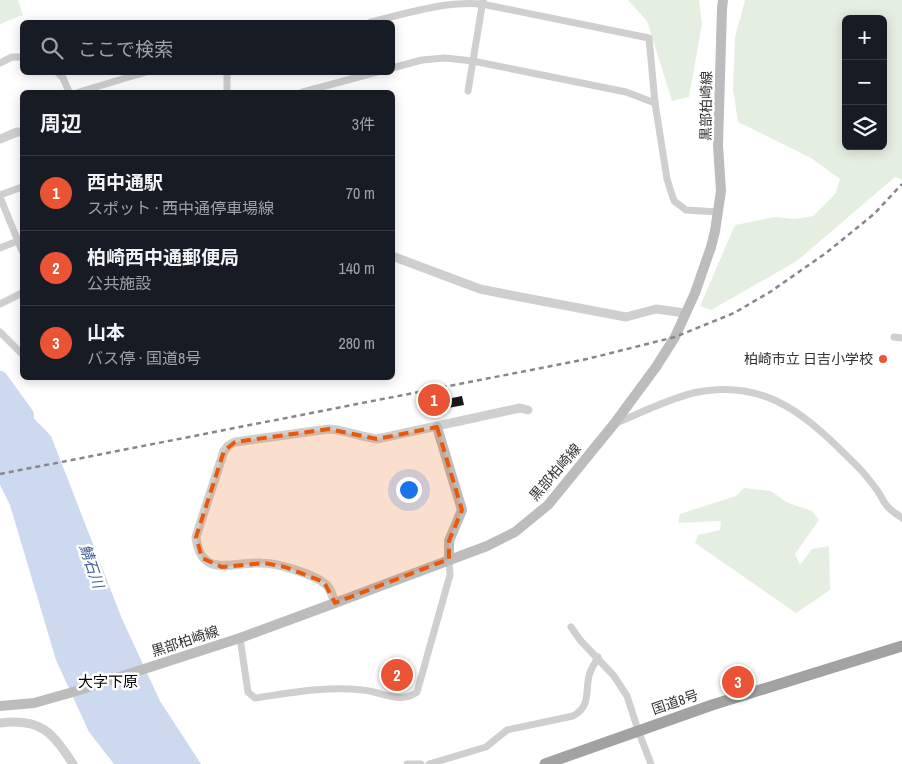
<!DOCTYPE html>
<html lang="ja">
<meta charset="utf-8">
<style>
body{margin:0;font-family:"Archivo Narrow","Noto Sans JP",sans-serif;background:#20242c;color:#f1f3f6}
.controls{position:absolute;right:15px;top:15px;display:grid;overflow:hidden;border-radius:8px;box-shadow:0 2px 12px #0003}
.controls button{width:45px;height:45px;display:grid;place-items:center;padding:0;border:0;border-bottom:1px solid #363941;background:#171b24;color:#f1f3f6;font:25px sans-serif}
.you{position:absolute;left:408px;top:489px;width:18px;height:18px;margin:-12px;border:4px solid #fff;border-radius:50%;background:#1a73e8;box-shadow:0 0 0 8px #1a73e833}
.badge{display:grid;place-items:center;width:32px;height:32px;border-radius:50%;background:#ea5434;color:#fff;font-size:16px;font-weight:700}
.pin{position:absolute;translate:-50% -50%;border:2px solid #fff;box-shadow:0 1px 5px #0006}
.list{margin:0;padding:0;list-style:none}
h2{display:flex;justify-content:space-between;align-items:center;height:65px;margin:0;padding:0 20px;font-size:21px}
h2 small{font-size:16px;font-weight:400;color:#9ea1a6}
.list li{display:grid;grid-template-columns:32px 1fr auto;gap:15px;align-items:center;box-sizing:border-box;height:75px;padding:0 20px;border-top:1px solid #363941}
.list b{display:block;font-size:19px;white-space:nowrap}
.list p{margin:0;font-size:16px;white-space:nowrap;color:#9ea1a6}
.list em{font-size:16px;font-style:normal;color:#9ea1a6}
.icon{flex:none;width:28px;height:28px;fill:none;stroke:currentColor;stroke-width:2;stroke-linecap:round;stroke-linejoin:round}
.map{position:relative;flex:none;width:902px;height:764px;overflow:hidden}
.search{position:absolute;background:#171b24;box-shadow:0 2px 12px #0003;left:20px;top:20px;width:375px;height:55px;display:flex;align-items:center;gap:12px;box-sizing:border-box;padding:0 18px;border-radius:8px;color:#9ea1a6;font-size:19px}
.panel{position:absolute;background:#171b24;box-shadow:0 2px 12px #0003;left:20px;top:90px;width:375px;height:290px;border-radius:8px}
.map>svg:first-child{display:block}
.green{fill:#e5efe1;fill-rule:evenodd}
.water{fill:#cdd9ee}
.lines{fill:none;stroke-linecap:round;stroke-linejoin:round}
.river{stroke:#cdd9ee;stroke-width:16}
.building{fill:#191919}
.minor{stroke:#cfcfcf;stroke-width:7}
.tertiary{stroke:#cfcfcf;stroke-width:9}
.secondary{stroke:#bcbcbc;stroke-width:10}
.trunk{stroke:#a2a2a2;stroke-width:11}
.rail{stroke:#878787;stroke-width:2.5;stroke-dasharray:5 4;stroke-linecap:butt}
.marked{fill:#e8590c;fill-opacity:0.2;stroke:#e8590c;stroke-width:4;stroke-dasharray:10 6;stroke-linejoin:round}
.poi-dot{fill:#ea5434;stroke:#fff;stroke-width:2}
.labels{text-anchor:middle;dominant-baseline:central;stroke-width:5;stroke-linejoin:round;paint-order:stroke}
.street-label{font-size:14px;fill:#323232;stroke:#fff}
.poi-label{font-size:14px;fill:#323232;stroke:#fff;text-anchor:end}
.water-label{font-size:15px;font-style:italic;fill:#3d5e98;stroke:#fff}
.neighbourhood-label{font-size:15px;fill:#000;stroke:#fff}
</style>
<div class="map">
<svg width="902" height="764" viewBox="0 0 902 764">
<rect width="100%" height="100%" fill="#fff"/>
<!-- green -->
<g class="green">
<polygon points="0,0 18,0 23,15 0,24"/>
<polygon points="628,0 699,0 702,24 689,97 672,101 647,21"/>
<path d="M745,0H902V180L895,177L797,261L711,310L700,306L735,225L775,217L795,219L813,216L836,193L840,179L811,158L738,122L733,89L735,37ZM846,19H883V146H846Z"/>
<polygon points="744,488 771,491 786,502 812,511 819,520 795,554 800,565 812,549 829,546 830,590 796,613 695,543 698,535 720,530 721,521 678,523 680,514 736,496"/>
</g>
<!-- water -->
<polygon class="water" points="0,384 51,436 122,619 160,701 201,764 114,764 89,732 56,660 10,505 0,485"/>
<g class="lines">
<!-- river -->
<polyline class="river" points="0,379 26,415"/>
</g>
<!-- building -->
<g class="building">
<polygon points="441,391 443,404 430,406 428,394"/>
<polygon points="462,396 464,405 448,408 447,399"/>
</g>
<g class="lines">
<!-- minor -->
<g class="minor">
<path d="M371,22C408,13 444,1 482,4L649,38L655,103L667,179L674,201L686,210L718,212"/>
<polyline points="0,63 12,57 22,57"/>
<polyline points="392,68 422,60 445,58 473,61 626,92 655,103"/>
<polyline points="57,72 63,78 69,92"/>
<polyline points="227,72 227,92"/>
<polyline points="468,91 483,0"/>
<polyline points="79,92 146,72"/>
<polyline points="303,92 377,72"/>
<polyline points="0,195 22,187"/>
<polyline points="0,197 22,251"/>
<polyline points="0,248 20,240"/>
<polyline points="0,304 22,293"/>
<polyline points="0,332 22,354"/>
<polyline points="894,337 902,338"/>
<path d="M614,424C640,413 666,400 693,393C769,376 811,420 860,469C867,477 873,484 879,493C882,498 885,505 890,509C893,512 898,515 902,518"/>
<polyline points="571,627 580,640 614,676 627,696 638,730 651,764"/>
<path d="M240,638L248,692L255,698C291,693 325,686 362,690C381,691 400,705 417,692L450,575L449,559"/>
<polyline points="407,764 421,764"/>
<path d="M429,764L486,747L507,730L573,716C591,706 585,693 589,676C590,670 595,663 598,657"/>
</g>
<!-- tertiary -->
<g class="tertiary">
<polyline points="0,139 17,132 22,132"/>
<polyline points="392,256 480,289 505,294 626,317 656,309 685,313"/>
<path d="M335,603C332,596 331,587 324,583C313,574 277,563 262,563C233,561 201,580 196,537L224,451L229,445L235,442L329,429C346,430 360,437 377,439L520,408L528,410"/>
<path d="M0,723C41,718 52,732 73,764"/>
</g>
<!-- secondary -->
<g class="secondary">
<polyline points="437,427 462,510 449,541 449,559"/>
<polyline points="0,706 34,703 73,692 240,638 335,603 487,546 515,532 548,505 614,424 656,367 675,337 695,293 711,247 715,231 721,191 718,145 722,9 723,0"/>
</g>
<!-- trunk -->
<polyline class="trunk" points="545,764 712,705 902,646"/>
<!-- rail -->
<polyline class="rail" points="0,474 587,359 675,337 734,313 770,292 826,253 874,214 902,184"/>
</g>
<!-- marked area -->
<path class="marked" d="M437,427L462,510L449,541V559L335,603L324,582L285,567L264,563L222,567L202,558L196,537L224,451L235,442L329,429L377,439Z"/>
<!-- markers -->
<circle class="poi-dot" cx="883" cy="359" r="5"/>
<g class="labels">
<!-- street labels -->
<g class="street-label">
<text transform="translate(706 106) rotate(-89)">黒部柏崎線</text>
<text transform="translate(555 472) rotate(-49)">黒部柏崎線</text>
<text transform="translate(185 641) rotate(-18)">黒部柏崎線</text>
<text transform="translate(675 702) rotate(-19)">国道8号</text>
</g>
<!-- poi labels -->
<g class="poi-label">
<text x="873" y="359">柏崎市立 日吉小学校</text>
</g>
<!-- water labels -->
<g class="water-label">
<text transform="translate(92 566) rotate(71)">鯖石川</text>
</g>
<!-- neighbourhood labels -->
<g class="neighbourhood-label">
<text x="108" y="681">大字下原</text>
</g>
</g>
</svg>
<div class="controls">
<button>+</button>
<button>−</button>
<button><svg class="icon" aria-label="layers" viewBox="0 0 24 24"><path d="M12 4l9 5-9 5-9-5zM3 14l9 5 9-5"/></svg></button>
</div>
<div class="you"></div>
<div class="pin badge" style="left:434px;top:400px">1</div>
<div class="pin badge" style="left:397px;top:675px">2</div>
<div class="pin badge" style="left:738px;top:682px">3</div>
<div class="search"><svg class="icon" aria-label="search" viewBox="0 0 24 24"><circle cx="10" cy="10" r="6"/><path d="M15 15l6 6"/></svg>ここで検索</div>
<section class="panel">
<h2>周辺<small>3件</small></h2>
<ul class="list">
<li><span class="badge">1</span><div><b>西中通駅</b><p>スポット · 西中通停車場線</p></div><em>70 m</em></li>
<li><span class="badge">2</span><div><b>柏崎西中通郵便局</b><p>公共施設</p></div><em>140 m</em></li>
<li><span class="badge">3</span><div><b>山本</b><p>バス停 · 国道8号</p></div><em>280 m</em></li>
</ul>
</section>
</div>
